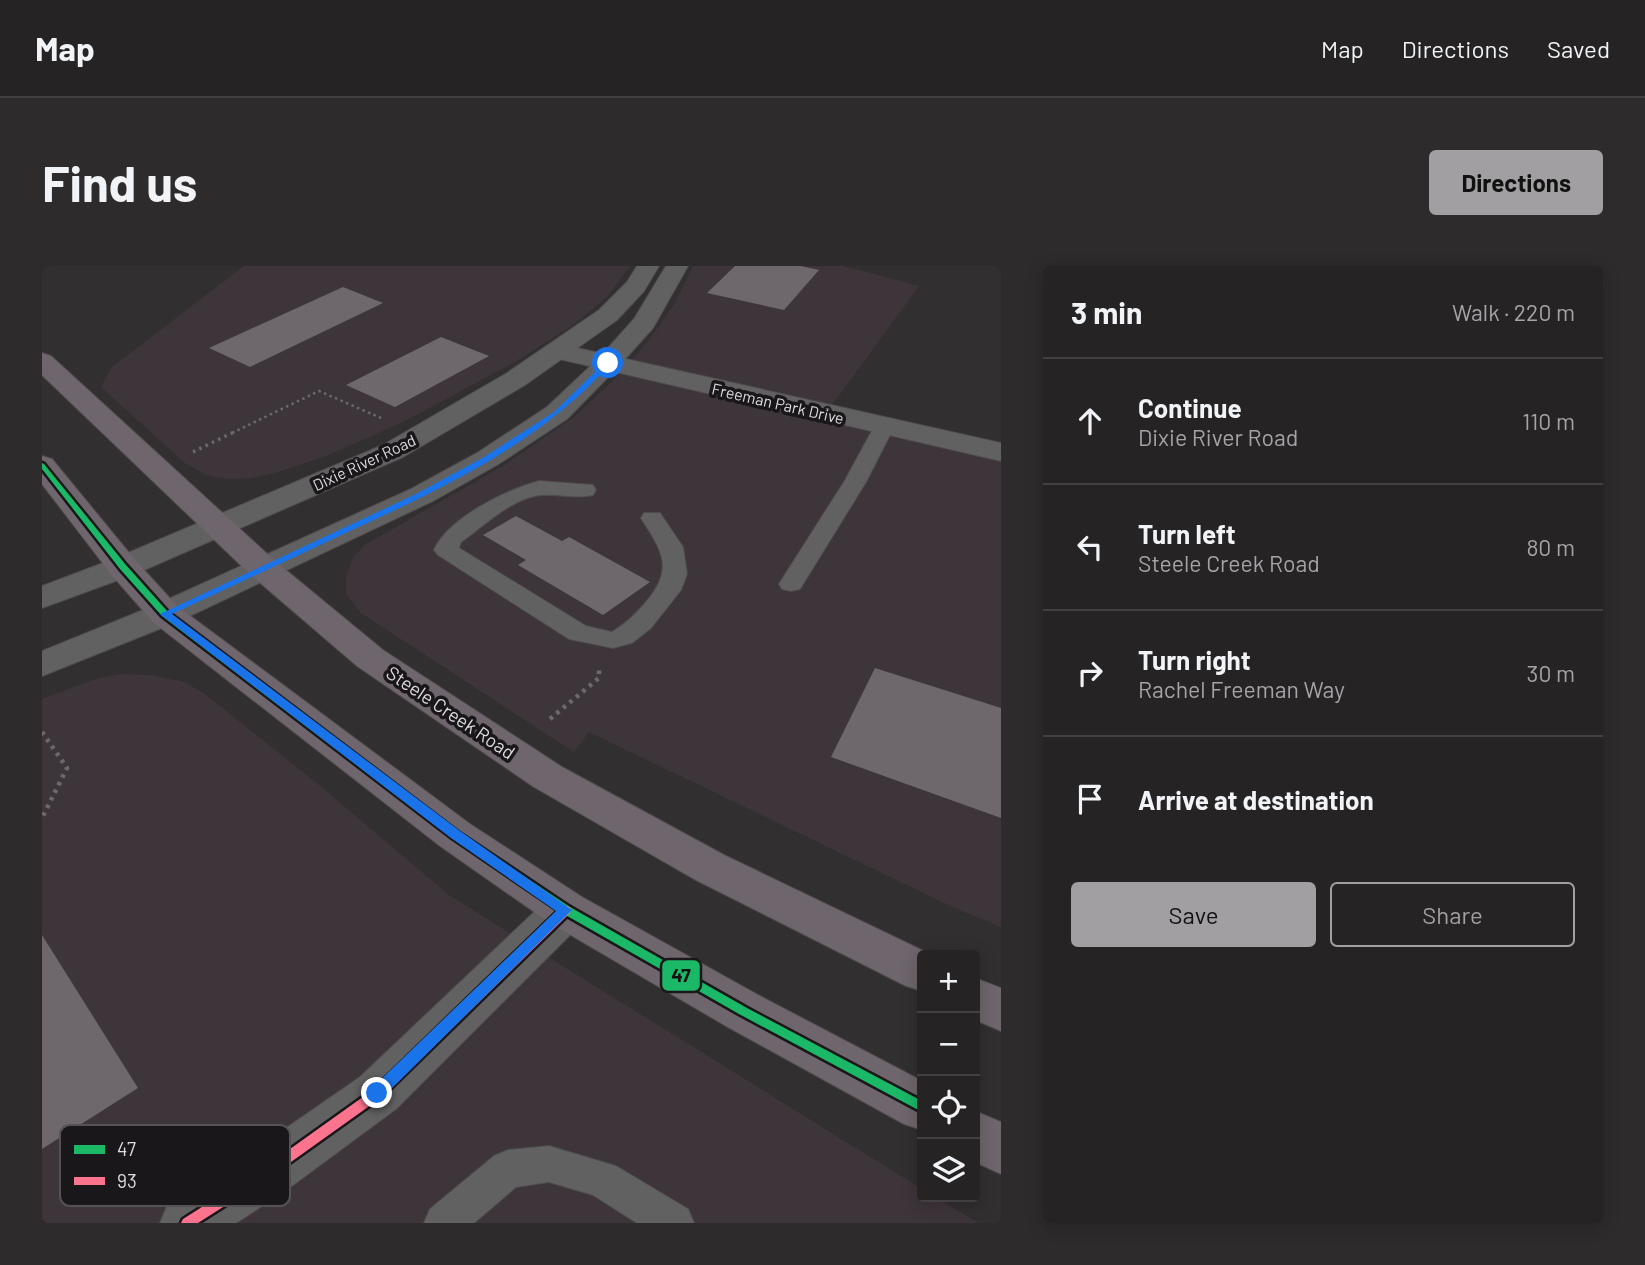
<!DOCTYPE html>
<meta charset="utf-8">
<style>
body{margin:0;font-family:Barlow,sans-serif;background:#2e2b2d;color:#f1f3f6}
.controls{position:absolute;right:21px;bottom:21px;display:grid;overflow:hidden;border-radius:7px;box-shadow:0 4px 18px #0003}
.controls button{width:63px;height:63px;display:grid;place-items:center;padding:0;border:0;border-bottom:2px solid #424042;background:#262325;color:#f1f3f6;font:35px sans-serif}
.stop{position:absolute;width:21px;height:21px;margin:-16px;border:5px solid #1a73e8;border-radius:50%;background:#fff}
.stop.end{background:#1a73e8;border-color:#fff;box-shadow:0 2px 7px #0008}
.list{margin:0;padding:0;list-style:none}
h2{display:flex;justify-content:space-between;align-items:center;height:91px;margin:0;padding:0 28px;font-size:30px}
h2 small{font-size:23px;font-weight:400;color:#a4a4a7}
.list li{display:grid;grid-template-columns:46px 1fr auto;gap:21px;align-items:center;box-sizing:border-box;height:126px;padding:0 28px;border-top:2px solid #424042}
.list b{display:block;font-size:26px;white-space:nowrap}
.list p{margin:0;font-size:23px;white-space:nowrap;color:#a4a4a7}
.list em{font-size:23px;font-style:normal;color:#a4a4a7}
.actions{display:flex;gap:14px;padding:21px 28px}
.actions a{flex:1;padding:16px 0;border:2px solid #a29fa2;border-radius:7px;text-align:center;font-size:24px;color:#a29fa2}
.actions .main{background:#a29fa2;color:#111}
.icon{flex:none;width:38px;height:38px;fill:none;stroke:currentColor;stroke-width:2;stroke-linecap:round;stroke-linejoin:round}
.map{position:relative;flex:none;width:959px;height:957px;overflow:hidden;border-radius:7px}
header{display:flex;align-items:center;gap:42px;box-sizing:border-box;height:98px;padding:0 35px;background:#262325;border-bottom:2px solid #424042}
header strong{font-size:33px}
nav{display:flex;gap:38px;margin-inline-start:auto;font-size:24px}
.intro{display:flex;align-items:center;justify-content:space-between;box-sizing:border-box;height:168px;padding:0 42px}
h1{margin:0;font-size:49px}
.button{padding:18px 32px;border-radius:7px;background:#a29fa2;color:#111;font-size:24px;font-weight:700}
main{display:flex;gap:42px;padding:0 42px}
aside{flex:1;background:#262325;border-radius:7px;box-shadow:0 4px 18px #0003}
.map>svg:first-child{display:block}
.built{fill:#3e353b}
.building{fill:#6e676c}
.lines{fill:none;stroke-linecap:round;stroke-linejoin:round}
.lane-casing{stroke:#4e4b4d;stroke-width:2}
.street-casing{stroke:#4e4b4d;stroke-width:2}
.secondary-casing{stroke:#4e4b4d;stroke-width:2}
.primary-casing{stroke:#4e4b4d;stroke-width:2}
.path-far2{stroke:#6b696b;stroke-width:2.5;stroke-dasharray:2.5 3.5;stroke-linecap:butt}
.path-far1{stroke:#6b696b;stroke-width:3.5;stroke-dasharray:2.5 4.5;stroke-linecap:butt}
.path{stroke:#6b696b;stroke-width:4.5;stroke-dasharray:3.5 5;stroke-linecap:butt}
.lane{fill:#626162;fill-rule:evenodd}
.street{fill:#626162;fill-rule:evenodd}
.secondary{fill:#626162;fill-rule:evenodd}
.primary{fill:#6e666c;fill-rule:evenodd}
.bus-1-casing{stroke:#191719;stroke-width:5}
.bus-2-casing{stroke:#191719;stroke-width:5}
.bus-1{fill:#1ab867;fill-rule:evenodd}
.bus-2{fill:#fc738d;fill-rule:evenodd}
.route{fill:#1a73e8}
.labels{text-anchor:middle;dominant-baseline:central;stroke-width:7;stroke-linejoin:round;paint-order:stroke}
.far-street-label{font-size:16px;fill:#dfdcdf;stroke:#191719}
.street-label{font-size:19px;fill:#dfdcdf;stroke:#191719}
.key{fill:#191719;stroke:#545254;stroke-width:2}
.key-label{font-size:19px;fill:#dfdcdf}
.line-badge{stroke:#191719;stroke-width:2.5}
.pale-badge-label{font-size:19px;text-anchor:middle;font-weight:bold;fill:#111}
</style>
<header>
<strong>Map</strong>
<nav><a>Map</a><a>Directions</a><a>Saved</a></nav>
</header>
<div class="intro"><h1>Find us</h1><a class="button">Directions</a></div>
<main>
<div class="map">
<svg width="959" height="957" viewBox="0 0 959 957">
<rect width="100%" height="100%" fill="#322f31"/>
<!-- built -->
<g class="built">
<polygon points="202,0 588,0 566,30 534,57 473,96 361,156 284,190 233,207 209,212 186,213 164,209 144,198 59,121 70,101"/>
<polygon points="651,0 801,0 877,20 782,150 959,188 959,661 915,643 547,466 532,486 319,347 304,328 304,310 312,290 324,278 461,200 532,151 574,112 607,74 633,37"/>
<polygon points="79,408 109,409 142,416 163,428 282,523 408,630 880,923 880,931 894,931 936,957 0,957 0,433 54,413"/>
</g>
<!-- building -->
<g class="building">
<polygon points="693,0 759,0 777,4 742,44 665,27"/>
<polygon points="301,21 341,37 208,101 167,82"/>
<polygon points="399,71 447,90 353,141 304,119"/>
<polygon points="474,250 520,275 527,271 608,316 561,349 476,299 484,294 441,269"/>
<polygon points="833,402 959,442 959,552 789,491"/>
<polygon points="0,669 96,822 0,883"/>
</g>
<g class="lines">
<defs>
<g id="lane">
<polygon points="842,155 849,157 852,161 824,216 758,323 749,325 740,323 737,318 802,216 832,161 835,157"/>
<path d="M497,215L551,219L554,224L551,229C534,233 517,228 501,229C472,230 442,260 419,276L417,282L544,360L570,366C583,358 594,348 604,336C633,302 620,285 599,252L602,247H618L641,281L645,308L639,324L609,362L590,377L571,382L527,373L396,289L392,284C406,252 464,224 497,215Z"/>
<polygon points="507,880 574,900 646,943 652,957 595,957 551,929 507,916 474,921 432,957 382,957 388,943 452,890 466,884"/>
</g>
<g id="street">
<polygon points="513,77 959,177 959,195 504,90 500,85 504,80"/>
<polygon points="524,626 540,631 546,644 540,657 354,843 243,925 194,957 118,957 126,938 205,889 318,811 508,631"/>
</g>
<g id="secondary">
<polygon points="595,0 617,0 602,25 575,54 483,119 361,191 93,308 0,342 0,320 69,294 341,179 465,107 557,44 585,16"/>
<polygon points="624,0 646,0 611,62 575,102 525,153 455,199 391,235 135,356 0,410 0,385 111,340 369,223 435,187 505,141 557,92 592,53"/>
</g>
<g id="primary">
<polygon points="0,87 9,90 233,295 341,384 520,501 682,589 890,689 880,689 880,725 864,720 652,613 492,521 315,400 209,309 0,109"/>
<polygon points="0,190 10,193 93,294 135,340 428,558 540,631 718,730 880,815 880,864 862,858 684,760 508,657 398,580 111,356 69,308 0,218"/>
<polygon points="933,712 959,722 959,765 933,754"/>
<polygon points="933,845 959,856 959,908 933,896"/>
</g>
</defs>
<!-- lane casing -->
<use href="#lane" class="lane-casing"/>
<!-- street casing -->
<use href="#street" class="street-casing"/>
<!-- secondary casing -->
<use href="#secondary" class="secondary-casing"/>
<!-- primary casing -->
<use href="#primary" class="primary-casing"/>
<!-- path-far2 -->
<polyline class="path-far2" points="190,167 277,125 339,152"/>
<!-- path-far1 -->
<polyline class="path-far1" points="151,186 194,165"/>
<!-- path -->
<g class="path">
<polyline points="508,453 557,412 557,404"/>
<polyline points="0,466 25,502 0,552"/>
</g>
<!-- lane -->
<use href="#lane" class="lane"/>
<!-- street -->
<use href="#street" class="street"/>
<!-- secondary -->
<use href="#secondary" class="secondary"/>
<!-- primary -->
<use href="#primary" class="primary"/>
<defs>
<polygon id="bus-1" points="0,197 2,198 84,299 126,346 416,566 528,641 705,742 880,835 880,846 697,748 520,647 410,572 120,350 78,303 0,203"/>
<polygon id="bus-2" points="524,640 528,641 529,644 528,647 340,831 228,911 156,957 139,957 141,953 220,903 332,823 520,641"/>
</defs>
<!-- bus-1 casing -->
<use href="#bus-1" class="bus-1-casing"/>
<!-- bus-2 casing -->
<use href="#bus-2" class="bus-2-casing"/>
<!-- bus-1 -->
<use href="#bus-1" class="bus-1"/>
<!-- bus-2 -->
<use href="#bus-2" class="bus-2"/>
</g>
<!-- route -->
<path class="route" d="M563,96L569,97C500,176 402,222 308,265C249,293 190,320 130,348L418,565L530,644L341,831L335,833L330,831L328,827L330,822L514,645L409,572L118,348L376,227L442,191L512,146Z"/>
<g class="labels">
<!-- far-street labels -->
<g class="far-street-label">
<text transform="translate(736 137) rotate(13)">Freeman Park Drive</text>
<text transform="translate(322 196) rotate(-25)">Dixie River Road</text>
</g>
<!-- street labels -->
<g class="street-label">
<text transform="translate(409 446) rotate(34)">Steele Creek Road</text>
</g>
</g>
<!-- legend -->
<rect x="18" y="859" width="230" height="81" rx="10" class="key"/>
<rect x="32" y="879" width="31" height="9" fill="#1ab867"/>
<rect x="32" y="911" width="31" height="8" fill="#fc738d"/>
<g class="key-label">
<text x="75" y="890">47</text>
<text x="75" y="922">93</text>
</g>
<rect class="line-badge" x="619" y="693" width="40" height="33" rx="7" fill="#1ab867"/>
<g class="pale-badge-label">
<text x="639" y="716">47</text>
</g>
</svg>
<div class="controls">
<button>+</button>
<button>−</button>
<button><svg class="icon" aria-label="locate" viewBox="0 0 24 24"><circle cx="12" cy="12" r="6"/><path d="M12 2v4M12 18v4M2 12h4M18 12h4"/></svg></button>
<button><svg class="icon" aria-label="layers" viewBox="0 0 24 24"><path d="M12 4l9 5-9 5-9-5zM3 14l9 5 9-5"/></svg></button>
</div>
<div class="stop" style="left:566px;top:97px"></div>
<div class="stop end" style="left:335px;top:827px"></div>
</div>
<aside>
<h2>3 min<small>Walk · 220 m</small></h2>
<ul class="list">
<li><svg class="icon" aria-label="ahead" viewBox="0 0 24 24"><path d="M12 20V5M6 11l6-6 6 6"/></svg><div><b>Continue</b><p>Dixie River Road</p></div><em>110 m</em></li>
<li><svg class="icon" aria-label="left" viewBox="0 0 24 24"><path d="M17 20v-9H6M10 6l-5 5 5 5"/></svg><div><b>Turn left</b><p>Steele Creek Road</p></div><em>80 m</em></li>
<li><svg class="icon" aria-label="right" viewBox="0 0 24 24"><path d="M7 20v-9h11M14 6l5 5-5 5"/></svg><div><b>Turn right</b><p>Rachel Freeman Way</p></div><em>30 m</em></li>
<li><svg class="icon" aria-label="arrive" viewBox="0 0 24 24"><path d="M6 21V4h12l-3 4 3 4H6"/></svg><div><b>Arrive at destination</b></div></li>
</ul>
<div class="actions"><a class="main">Save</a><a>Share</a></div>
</aside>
</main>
